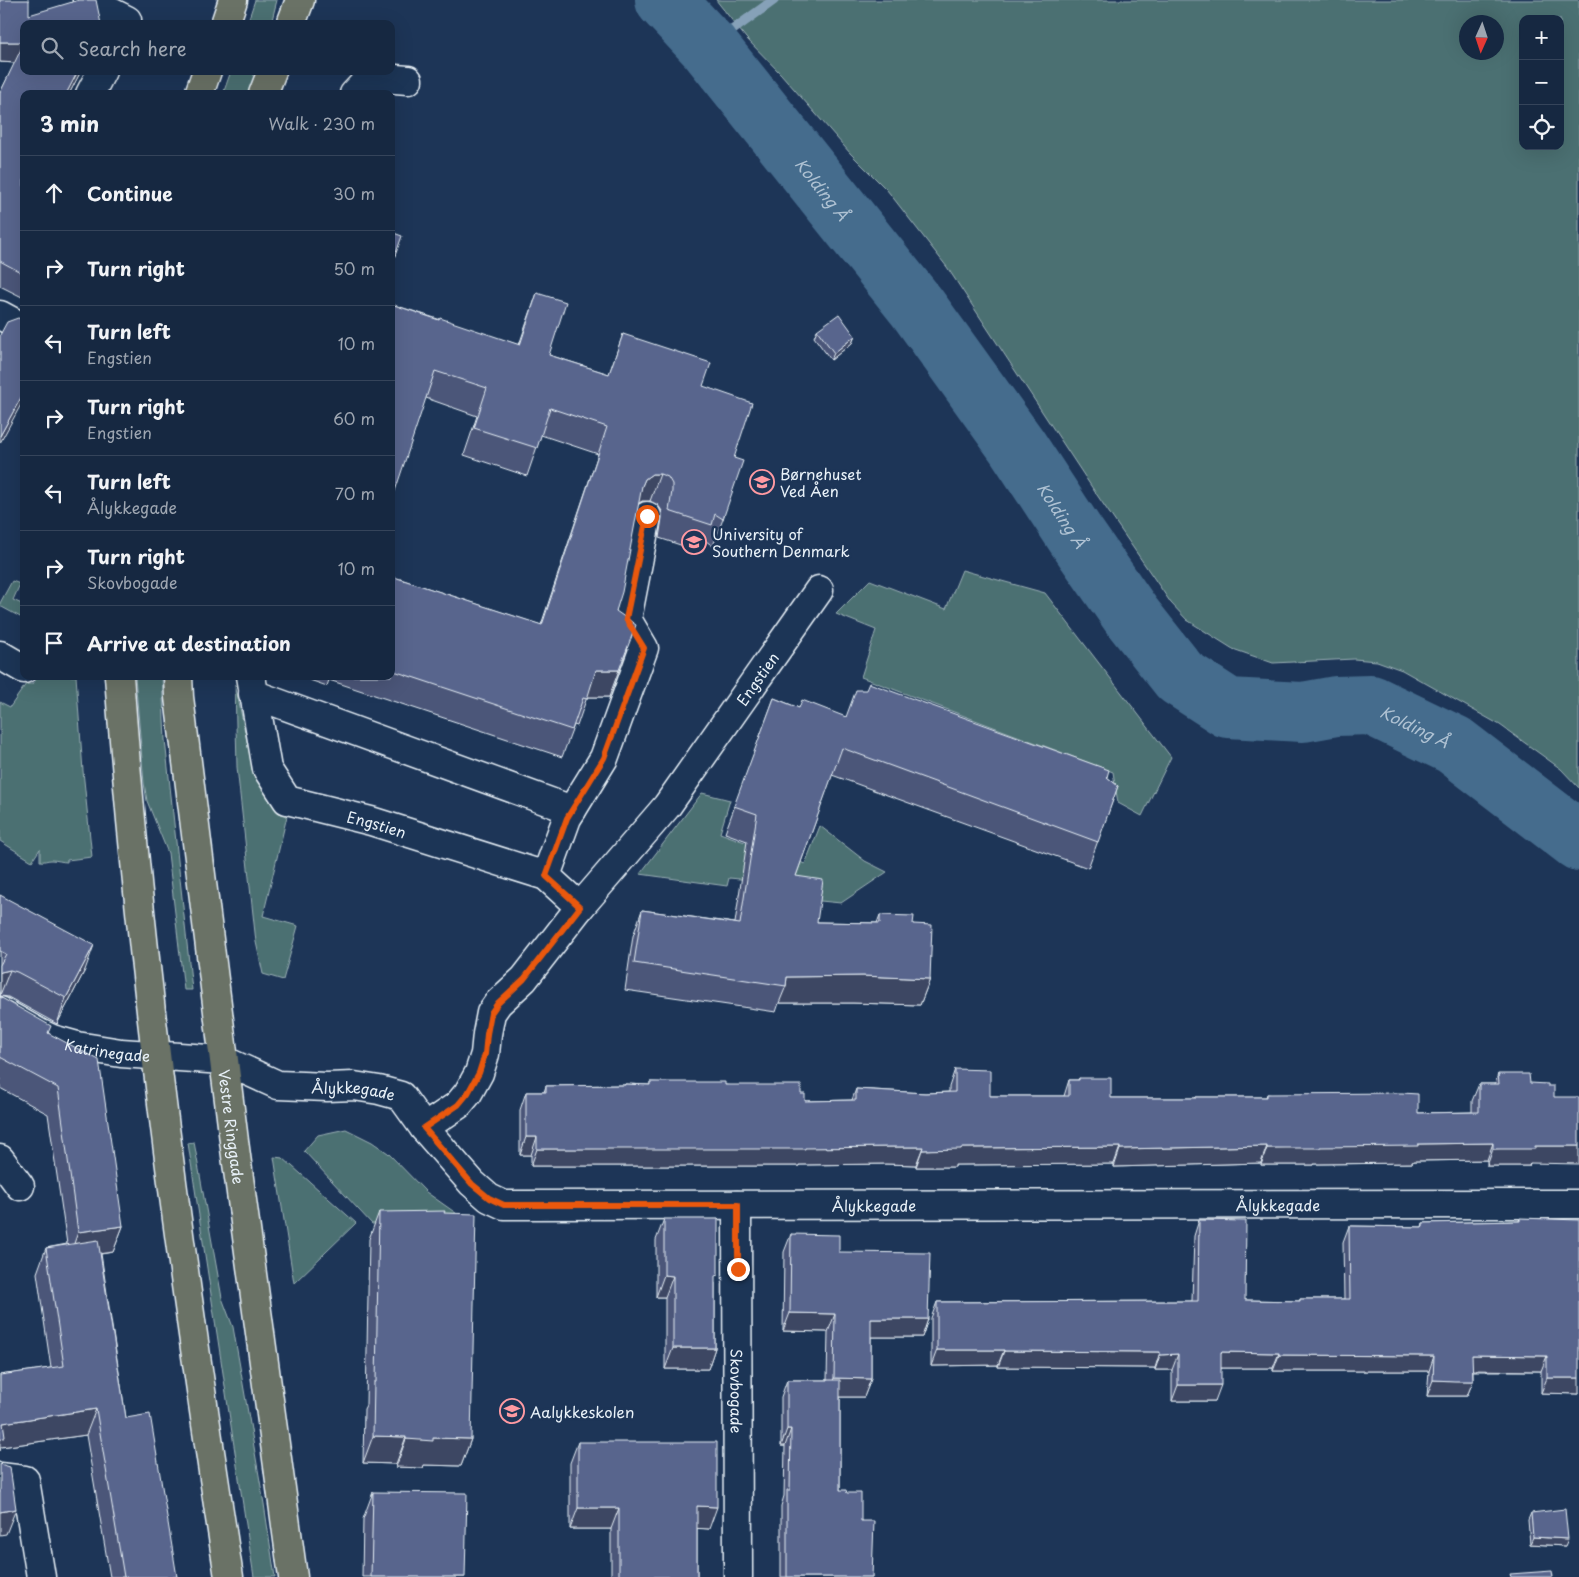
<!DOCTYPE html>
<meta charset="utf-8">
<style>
body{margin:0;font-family:"Playpen Sans",sans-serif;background:#23344c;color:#f1f3f6}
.controls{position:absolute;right:15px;top:15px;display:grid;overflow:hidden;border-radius:10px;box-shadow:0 5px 20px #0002}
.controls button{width:45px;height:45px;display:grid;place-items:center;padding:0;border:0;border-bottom:1px solid #35445a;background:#162841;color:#f1f3f6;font:25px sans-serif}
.compass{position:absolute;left:1459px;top:15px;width:45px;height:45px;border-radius:50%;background:#162841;box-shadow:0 5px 20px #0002;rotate:183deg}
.stop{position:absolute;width:15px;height:15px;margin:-11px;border:4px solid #ea580c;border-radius:50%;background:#fff}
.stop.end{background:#ea580c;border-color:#fff;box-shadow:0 1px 5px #0008}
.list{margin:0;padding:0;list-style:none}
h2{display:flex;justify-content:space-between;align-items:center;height:65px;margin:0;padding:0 20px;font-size:21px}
h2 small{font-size:16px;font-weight:400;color:#9ea6b1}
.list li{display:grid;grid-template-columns:32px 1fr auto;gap:15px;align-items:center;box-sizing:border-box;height:75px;padding:0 20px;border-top:1px solid #35445a}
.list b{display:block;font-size:19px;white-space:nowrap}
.list p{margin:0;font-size:16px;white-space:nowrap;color:#9ea6b1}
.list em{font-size:16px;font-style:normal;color:#9ea6b1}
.icon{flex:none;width:28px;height:28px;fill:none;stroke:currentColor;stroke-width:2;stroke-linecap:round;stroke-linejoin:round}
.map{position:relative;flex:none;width:1579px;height:1577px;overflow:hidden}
.search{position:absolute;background:#162841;box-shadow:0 5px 20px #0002;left:20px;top:20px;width:375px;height:55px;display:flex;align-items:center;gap:12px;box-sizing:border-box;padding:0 18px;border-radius:10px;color:#9ea6b1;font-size:19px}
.panel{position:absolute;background:#162841;box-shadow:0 5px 20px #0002;left:20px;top:90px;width:375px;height:590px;border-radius:10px}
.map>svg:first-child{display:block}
.green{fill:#4c7072;stroke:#9ab0b5;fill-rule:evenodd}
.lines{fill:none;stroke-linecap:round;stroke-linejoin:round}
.stream{stroke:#86a1b8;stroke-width:10}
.river{stroke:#456c8d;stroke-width:60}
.minor-casing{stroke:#e8f1f8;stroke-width:31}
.major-casing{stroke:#e8f1f8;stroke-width:31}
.minor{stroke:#1d3557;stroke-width:28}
.major{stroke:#6a7266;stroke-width:28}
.wall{fill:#4c5779;stroke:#e8f1f8}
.shaded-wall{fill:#3e4763;stroke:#e8f1f8}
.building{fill:#58658d;stroke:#e8f1f8}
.route{stroke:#ea580c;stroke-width:6}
.labels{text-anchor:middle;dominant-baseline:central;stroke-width:5;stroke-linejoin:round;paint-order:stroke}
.poi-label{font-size:15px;fill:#e8f1f8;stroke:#1d3557;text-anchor:start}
.street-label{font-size:15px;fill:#e8f1f8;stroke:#1d3557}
.water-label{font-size:16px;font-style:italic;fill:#afc2d3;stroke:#1d3557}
</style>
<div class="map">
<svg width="1579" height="1577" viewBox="0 0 1579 1577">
<rect width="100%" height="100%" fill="#1d3557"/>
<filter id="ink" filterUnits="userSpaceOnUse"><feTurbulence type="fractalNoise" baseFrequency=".02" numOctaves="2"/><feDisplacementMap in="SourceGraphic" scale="10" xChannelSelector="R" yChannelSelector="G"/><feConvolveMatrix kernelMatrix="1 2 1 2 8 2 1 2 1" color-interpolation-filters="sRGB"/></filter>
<g filter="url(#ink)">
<!-- green -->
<g class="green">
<polygon points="255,0 277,0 271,24 247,24"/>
<path d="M716,0H1579V788L1561,769L1500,725L1402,670L1377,661L1354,659L1273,663L1233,649L1187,620L1171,603L1095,492L947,267L887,190L850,153L781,74L746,38ZM1523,19H1560V146H1523ZM1466,22H1496V52H1466Z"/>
<polygon points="231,71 256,71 249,94 223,94"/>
<polygon points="962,570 1045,593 1171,757 1142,816 1118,803 1113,772 861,677 876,630 836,614 870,580 946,609"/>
<polygon points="12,581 20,584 13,600 24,605 24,619 0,606 0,603"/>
<path d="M38,676H76L83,771L92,857L67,860V862C62,862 57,860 51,860C47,860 44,862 40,861V849L32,861L0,841V702L10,707L26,684H33Z"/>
<polygon points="135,676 162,676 165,740 192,990 184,990 168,853 147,801 144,783"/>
<polygon points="235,684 252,765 287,816 263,916 298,926 283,980 263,974 256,942 237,767"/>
<polygon points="702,793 730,800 720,833 805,864 820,826 865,861 887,872 841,903 800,899 783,883 729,878 727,886 640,874"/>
<polygon points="346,1129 372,1142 388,1153 426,1192 470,1223 372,1224 304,1151 318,1135"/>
<polygon points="194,1142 222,1298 233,1327 264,1504 275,1577 254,1577 188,1143"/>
<polygon points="274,1157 283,1158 356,1223 294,1283"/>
</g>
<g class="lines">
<!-- stream -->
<polyline class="stream" points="709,47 774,0"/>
<!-- river -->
<path class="river" id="s1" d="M665,0L709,47L917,307L1017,446L1076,536L1131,615L1180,677L1228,708L1303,712L1336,706L1371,705L1454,745L1579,841"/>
<defs>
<g id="minor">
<polyline points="87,0 127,20 125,24"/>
<polyline points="90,94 102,71"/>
<polyline points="354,94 370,77 408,80"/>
<polyline points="0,315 24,328"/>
<polyline points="0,655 24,669"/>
<path id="s2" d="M251,676L267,769L287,800L371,821L546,876L580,907"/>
<polyline points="253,694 572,810"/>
<polyline points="546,876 567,818 604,758 644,648 627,619 647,516"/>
<path id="s3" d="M0,1011L39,1033L52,1039L77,1046L121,1053L223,1060L278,1085L327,1087L354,1086L379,1090L401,1096L424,1128L472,1183L489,1198L504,1205L1579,1204"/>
<path id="s4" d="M424,1128L458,1105L468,1093L479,1073L485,1054L487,1034L491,1013L498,1003L524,979L580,907L667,806L819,590"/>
<polyline points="0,1159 20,1186"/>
<path id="s5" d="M737,1205L738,1577"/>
<polyline points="0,1477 25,1480 41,1577"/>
</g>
<g id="major">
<polyline points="225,24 233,0"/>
<polyline points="291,24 300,0"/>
<polyline points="199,94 207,71"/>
<polyline points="263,94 272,71"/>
<path d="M119,676C141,978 183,1278 229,1577"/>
<path id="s6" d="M178,676L179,697L234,1141L293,1577"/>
</g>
</defs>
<!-- minor casing -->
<use href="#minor" class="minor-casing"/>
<!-- major casing -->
<use href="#major" class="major-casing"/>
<!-- minor -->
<use href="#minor" class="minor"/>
<!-- major -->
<use href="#major" class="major"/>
</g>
<!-- wall -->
<g class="wall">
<polygon points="0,0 24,71 81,71 69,94 24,94 24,298 0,286 0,93 15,63 0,62"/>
<polygon points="537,293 549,355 609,374 623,334 703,386 734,458 723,519 713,546 706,541 702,552 659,538 662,518 662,511 658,505 650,501 642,501 638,504 616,611 609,697 587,697 577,726 574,725 562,757 329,680 327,686 298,676 391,676 391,576 541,625 598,454 541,435 527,476 464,455 477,416 426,398 391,304 519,345"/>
<polygon points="817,330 855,336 852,343 831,360 814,337"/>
<polygon points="774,698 799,708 846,717 1107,777 1118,786 1088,868 832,775 796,876 817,922 877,923 880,915 913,924 930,979 920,1005 853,1003 779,1003 776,1012 625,990 633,936 642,910 735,923 747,841 725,833"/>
<polygon points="0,895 85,970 57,1024 8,997 0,996"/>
<polygon points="0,997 49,1033 123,1226 113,1252 101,1254 126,1418 177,1577 110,1577 86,1435 1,1447 0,1375 51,1368 37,1273 46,1248 67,1244 48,1114 0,1088"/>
<polygon points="955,1069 990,1096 1064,1096 1069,1080 1078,1080 1079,1078 1111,1098 1195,1098 1196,1097 1266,1097 1267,1094 1418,1113 1472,1112 1472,1101 1479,1084 1495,1084 1498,1074 1530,1163 1529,1166 1487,1166 1487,1160 1413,1161 1412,1163 1314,1164 1314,1165 1261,1165 1261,1163 1114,1167 1114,1164 955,1165 955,1167 916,1167 916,1165 886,1164 799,1165 799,1166 531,1166 531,1155 520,1155 520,1110 526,1092 544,1092 546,1086 624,1085 625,1084 650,1085 650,1082 725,1085 801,1094 805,1101 852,1100 856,1089 925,1093 949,1092 949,1087"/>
<polygon points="379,1212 471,1439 461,1466 424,1465 423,1468 396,1467 396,1464 363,1463 364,1409 366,1405 369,1239"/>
<polygon points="1520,1218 1579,1394 1541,1393 1541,1371 1473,1371 1473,1381 1467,1396 1427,1396 1429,1371 1273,1371 1273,1368 1221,1368 1215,1401 1172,1401 1172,1370 1155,1370 1155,1368 998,1367 998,1365 931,1366 931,1318 937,1302 1192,1301 1194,1236 1199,1220 1245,1300 1300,1301 1300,1299 1344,1299 1343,1242 1349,1226 1422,1227 1423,1223 1519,1221"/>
<polygon points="664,1219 715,1283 715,1348 708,1369 665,1369 665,1297 656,1297 656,1240"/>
<polygon points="791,1234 839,1252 928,1319 922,1337 871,1337 871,1379 864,1397 840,1397 840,1490 847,1493 861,1521 872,1577 781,1577 781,1506 784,1496 785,1446 781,1446 781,1397 787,1380 827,1380 828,1332 783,1331 784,1252"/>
<polygon points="578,1442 709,1529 697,1528 697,1577 611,1577 611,1529 570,1529 570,1463"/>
<polygon points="373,1492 465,1577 362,1577 363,1519"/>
<polygon points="1531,1513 1565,1546 1530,1544 1528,1520"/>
</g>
<!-- shaded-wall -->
<g class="shaded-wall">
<polygon points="0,42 24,42 17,63 0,62"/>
<polygon points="78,71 81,71 69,94 66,94"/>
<polygon points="855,336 852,343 831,360 834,353"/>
<polygon points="24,392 24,399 0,443 0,436"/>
<polygon points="652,474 660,474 650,501 642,501 635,506 642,486 645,479"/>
<polygon points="596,670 619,670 609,697 586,697"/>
<polygon points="94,945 85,970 57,1024 66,998"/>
<polygon points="10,970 0,995 0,996 0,973 1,972"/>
<polygon points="863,976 930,979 920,1005 853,1003 779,1003 786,986 787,977"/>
<polygon points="526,1137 537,1137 531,1155 520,1155"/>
<polygon points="1493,1143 1487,1160 1413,1161 1412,1163 1314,1164 1314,1165 1261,1165 1267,1148 1418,1144"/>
<polygon points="1267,1146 1261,1163 1114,1167 1120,1149"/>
<polygon points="1535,1146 1579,1146 1579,1164 1530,1163 1529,1166 1487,1166 1493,1149"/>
<polygon points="892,1147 923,1147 916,1165 886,1164 799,1165 799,1166 531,1166 537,1149"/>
<polygon points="1120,1147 1114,1164 955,1165 955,1167 916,1167 922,1150 961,1148"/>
<polygon points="123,1226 113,1252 69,1258 78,1232"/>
<polygon points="664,1275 673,1276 665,1297 656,1297"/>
<polygon points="790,1313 835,1314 828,1332 783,1331"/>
<polygon points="871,1319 928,1319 922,1337 865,1337"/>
<polygon points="673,1348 715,1348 708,1369 665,1369"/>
<polygon points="937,1350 1004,1350 998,1365 931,1366"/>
<polygon points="1004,1351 1160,1352 1155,1368 998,1367"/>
<polygon points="1221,1352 1279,1353 1273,1368 1215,1368"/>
<polygon points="1178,1354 1172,1370 1155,1370 1160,1355"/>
<polygon points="1279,1355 1434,1356 1429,1371 1273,1371"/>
<polygon points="1472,1355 1547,1356 1541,1371 1466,1370"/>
<polygon points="834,1378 871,1379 864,1397 827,1397"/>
<polygon points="1547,1378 1579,1378 1579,1394 1541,1393"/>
<polygon points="1433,1380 1473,1381 1467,1396 1427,1396"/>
<polygon points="1178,1385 1221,1385 1215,1401 1172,1401"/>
<polygon points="96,1409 86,1435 1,1447 0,1451 0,1431 3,1423"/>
<polygon points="787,1429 791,1429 785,1446 781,1446"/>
<polygon points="373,1436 406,1437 396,1464 363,1463"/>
<polygon points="433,1438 471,1439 461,1466 424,1465 423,1468 396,1467 406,1439"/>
<polygon points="697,1506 717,1507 709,1529 689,1528"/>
<polygon points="578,1508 619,1508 611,1529 570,1529"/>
<polygon points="16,1509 6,1534 0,1535 0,1512"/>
<polygon points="1533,1537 1568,1539 1565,1546 1530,1544"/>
</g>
<!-- building -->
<g class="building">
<polygon points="0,0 29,0 29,15 79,0 96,0 101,24 24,24 24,42 0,42"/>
<polygon points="24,43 24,71 78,71 66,94 24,94 24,274 0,261 0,93"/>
<polygon points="391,232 402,236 391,267"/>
<polygon points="537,293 566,302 549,355 609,374 623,334 711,363 703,386 752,403 734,458 743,461 723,519 715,514 712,525 669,511 672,491 672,484 668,477 660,474 652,474 645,479 642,486 622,592 616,611 636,625 619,670 596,670 587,699 583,698 572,730 391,670 391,576 542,625 607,427 550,408 537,448 474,428 487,388 435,371 391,503 391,304 439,320 440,318 520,345"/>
<polygon points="839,314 855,336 834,353 817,330"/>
<polygon points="18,318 24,320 24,392 0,436 0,335 7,322"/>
<polygon points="869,683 1109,770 1107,777 1118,786 1098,842 842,748 796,876 823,880 817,922 880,923 880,915 914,916 913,924 932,925 930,979 863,976 787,977 786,986 634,963 642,910 740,924 757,814 734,806 774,698 799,708 802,700 846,717 856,690 866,690"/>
<polygon points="0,895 94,945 66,998 17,972 10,970 1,972 0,973 0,965 6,954 0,951"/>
<polygon points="0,997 51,1026 48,1033 99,1060 123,1226 78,1232 58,1088 0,1057"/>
<polygon points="955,1069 990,1070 990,1096 1069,1096 1069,1080 1079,1080 1079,1078 1111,1078 1111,1098 1196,1098 1196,1097 1267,1097 1267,1094 1402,1093 1418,1094 1418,1113 1479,1112 1479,1084 1499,1084 1498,1074 1529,1074 1530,1083 1548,1084 1548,1086 1554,1086 1554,1097 1579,1097 1579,1146 1535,1146 1535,1149 1493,1149 1493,1143 1418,1144 1418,1146 1320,1147 1320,1148 1267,1148 1267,1146 1120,1149 1120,1147 961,1148 961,1149 922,1150 923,1147 892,1147 805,1148 805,1149 537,1149 537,1137 526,1137 526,1092 546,1092 546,1086 625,1085 625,1084 650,1085 650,1082 725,1082 725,1085 801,1085 801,1094 805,1094 805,1101 856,1100 856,1089 925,1093 955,1092"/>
<polygon points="445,1211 444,1213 476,1214 471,1439 433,1438 433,1441 406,1439 406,1437 373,1436 374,1382 376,1382 379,1212"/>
<polygon points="1520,1218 1579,1220 1579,1378 1547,1378 1547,1356 1472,1355 1473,1381 1454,1381 1433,1380 1434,1356 1279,1355 1279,1353 1221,1352 1221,1385 1178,1385 1178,1354 1160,1355 1160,1352 1004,1351 1004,1350 937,1350 937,1302 1198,1301 1199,1220 1246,1221 1245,1300 1300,1301 1300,1299 1350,1299 1349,1226 1423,1227 1423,1223 1520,1221"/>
<polygon points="664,1219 718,1219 718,1275 715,1276 715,1348 673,1348 673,1276 664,1275"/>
<polygon points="791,1234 839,1235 839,1252 930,1253 928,1319 871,1319 871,1379 834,1378 835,1314 790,1313"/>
<polygon points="98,1240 126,1418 150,1414 177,1577 124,1577 96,1409 3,1423 5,1437 0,1440 0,1375 64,1366 46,1248"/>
<polygon points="787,1380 840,1380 840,1490 846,1490 847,1493 861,1493 861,1521 874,1521 872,1577 787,1577 787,1490 790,1490 791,1429 787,1429"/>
<polygon points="578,1442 717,1442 717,1507 697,1506 697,1577 619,1577 619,1508 578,1508"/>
<polygon points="0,1464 10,1467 16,1509 0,1512"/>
<polygon points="373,1492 467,1493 465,1577 371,1577"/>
<polygon points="1565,1509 1568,1539 1533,1537 1531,1513"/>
<polygon points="1552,1571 1553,1577 1511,1577 1510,1574"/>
</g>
</g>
<g class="lines" filter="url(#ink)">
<!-- route -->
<polyline class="route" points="647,516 626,619 644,648 604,758 567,818 546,876 580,907 524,979 498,1003 491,1013 487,1034 485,1054 479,1073 468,1093 458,1105 424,1128 472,1184 489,1198 504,1205 738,1205 738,1269"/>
</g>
<!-- icons -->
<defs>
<symbol id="school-ring" viewBox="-11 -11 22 22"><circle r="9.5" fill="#1d3557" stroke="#ff9aa2" stroke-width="1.5"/><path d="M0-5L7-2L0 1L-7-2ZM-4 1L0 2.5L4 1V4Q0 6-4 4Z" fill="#ff9aa2"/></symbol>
<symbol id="university-ring" viewBox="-11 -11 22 22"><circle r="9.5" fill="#1d3557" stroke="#ff9aa2" stroke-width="1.5"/><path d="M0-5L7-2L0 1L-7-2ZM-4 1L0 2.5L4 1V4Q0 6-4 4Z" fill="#ff9aa2"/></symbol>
</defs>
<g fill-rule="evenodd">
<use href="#school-ring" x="748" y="468" width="28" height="28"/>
<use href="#university-ring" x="680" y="528" width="28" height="28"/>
<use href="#school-ring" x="498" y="1397" width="28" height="28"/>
</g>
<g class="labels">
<!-- poi labels -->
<g class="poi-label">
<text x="780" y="473">Børnehuset<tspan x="780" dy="17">Ved Åen</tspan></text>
<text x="712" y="533">University of<tspan x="712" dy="17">Southern Denmark</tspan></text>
<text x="530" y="1411">Aalykkeskolen</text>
</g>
<!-- street labels -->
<g class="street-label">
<text stroke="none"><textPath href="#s4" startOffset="569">Engstien</textPath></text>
<text stroke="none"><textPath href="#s2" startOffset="224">Engstien</textPath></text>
<text stroke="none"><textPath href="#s3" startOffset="116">Katrinegade</textPath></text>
<text stroke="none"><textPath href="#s3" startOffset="368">Ålykkegade</textPath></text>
<text stroke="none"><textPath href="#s6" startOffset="454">Vestre Ringgade</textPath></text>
<text stroke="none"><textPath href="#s3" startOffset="938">Ålykkegade</textPath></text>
<text stroke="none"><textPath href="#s3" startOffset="1342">Ålykkegade</textPath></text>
<text stroke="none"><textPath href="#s5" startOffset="186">Skovbogade</textPath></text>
</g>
<!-- water labels -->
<g class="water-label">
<text stroke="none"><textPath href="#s1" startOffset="246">Kolding Å</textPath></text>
<text stroke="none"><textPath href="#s1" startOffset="651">Kolding Å</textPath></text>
<text stroke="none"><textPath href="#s1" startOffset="1101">Kolding Å</textPath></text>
</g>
</g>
</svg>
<div class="controls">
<button>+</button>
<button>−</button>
<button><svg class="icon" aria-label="locate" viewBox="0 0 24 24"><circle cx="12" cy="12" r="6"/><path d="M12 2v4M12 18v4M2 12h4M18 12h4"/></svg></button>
</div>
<svg class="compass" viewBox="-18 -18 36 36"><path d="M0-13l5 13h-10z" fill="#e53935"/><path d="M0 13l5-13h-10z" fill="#9ea6b1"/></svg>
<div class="stop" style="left:647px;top:516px"></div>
<div class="stop end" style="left:738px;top:1269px"></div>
<div class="search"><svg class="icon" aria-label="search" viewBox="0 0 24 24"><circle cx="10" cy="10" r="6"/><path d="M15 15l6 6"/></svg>Search here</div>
<section class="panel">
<h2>3 min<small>Walk · 230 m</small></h2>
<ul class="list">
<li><svg class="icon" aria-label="ahead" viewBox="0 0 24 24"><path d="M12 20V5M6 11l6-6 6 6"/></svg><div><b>Continue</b></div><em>30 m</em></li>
<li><svg class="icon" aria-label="right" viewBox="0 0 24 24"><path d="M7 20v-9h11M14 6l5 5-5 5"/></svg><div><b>Turn right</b></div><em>50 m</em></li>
<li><svg class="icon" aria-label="left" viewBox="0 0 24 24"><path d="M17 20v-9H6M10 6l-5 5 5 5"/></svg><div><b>Turn left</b><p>Engstien</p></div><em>10 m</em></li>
<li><svg class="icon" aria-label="right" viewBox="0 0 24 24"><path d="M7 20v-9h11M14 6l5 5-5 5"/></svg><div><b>Turn right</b><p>Engstien</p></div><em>60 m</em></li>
<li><svg class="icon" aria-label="left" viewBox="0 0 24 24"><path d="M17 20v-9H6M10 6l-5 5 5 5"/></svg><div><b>Turn left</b><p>Ålykkegade</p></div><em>70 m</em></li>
<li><svg class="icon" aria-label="right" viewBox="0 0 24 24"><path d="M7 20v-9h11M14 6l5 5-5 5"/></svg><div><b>Turn right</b><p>Skovbogade</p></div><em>10 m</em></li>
<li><svg class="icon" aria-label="arrive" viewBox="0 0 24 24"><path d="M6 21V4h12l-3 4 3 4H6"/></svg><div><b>Arrive at destination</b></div></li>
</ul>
</section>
</div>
